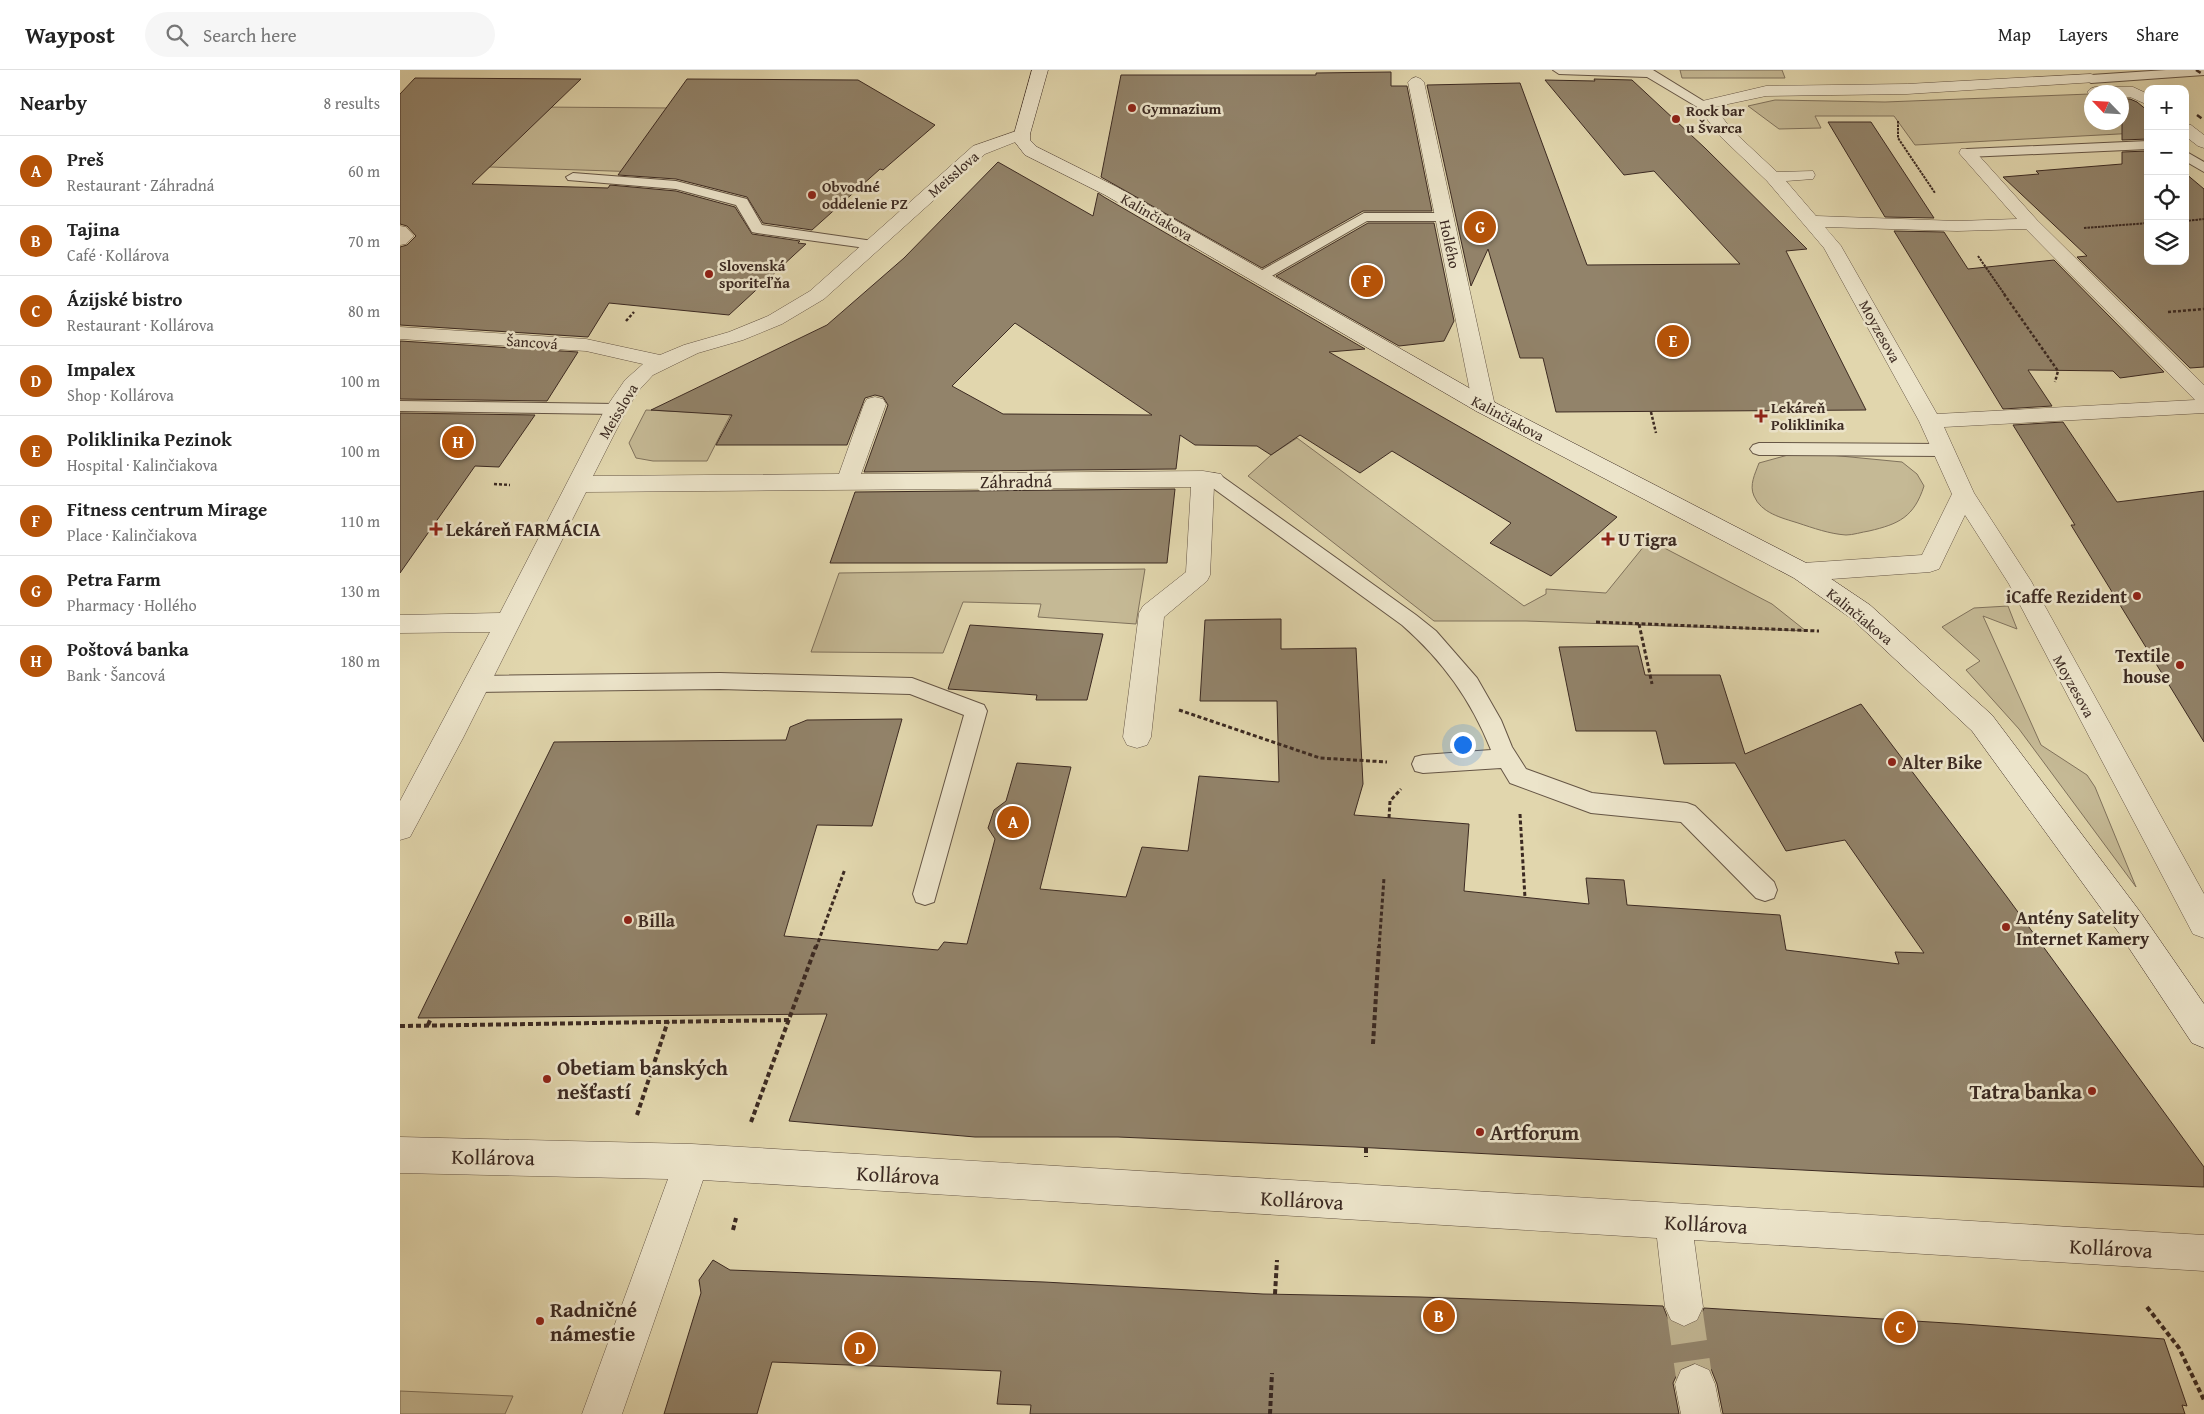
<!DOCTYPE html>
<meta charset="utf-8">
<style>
body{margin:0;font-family:"Gentium Book Plus",serif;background:#f6f6f6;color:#222}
.controls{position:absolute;right:15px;top:15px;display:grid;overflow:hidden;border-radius:10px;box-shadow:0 5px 20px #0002}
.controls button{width:45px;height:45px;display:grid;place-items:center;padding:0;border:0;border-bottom:1px solid #e0e0e0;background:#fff;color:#222;font:25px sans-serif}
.compass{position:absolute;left:1684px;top:15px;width:45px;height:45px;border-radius:50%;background:#fff;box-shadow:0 5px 20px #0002;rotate:295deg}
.you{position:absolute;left:1062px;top:674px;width:18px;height:18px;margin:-12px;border:4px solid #fff;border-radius:50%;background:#1a73e8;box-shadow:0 0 0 8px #1a73e833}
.badge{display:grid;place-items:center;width:32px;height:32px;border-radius:50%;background:#b45309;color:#fff;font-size:16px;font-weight:700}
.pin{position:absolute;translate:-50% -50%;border:2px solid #fff;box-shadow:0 1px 5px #0006}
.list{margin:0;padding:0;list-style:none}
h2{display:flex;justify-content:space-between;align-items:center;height:65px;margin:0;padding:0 20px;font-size:21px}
h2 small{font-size:16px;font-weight:400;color:#767676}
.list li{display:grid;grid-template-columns:32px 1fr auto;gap:15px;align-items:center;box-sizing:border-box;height:70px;padding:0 20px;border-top:1px solid #e0e0e0}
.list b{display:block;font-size:19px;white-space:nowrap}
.list p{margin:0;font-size:16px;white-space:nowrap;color:#767676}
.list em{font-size:16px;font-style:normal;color:#767676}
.icon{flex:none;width:28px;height:28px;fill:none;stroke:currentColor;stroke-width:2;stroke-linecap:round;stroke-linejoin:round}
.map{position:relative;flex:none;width:1804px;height:1344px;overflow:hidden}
header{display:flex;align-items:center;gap:30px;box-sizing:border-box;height:70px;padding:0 25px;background:#fff;border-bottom:1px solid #e0e0e0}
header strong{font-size:24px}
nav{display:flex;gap:28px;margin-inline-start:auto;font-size:18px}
.search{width:350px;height:45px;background:#f6f6f6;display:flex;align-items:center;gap:12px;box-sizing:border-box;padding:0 18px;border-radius:28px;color:#767676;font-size:19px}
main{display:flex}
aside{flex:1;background:#fff}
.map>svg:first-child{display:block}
.green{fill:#c5b995;stroke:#80725c}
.building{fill:#92836a;stroke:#3c2a22;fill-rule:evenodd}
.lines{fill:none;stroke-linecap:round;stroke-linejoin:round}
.street-tunnel{stroke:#c0b491;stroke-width:36;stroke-dasharray:36 18;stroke-linecap:butt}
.lane-casing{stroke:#655545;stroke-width:2}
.street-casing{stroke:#655545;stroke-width:1}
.secondary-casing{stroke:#3c2a22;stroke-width:1}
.path-far3{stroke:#3c2a22;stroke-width:2;stroke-dasharray:2.5 1;stroke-linecap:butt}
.path-far2{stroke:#3c2a22;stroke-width:2.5;stroke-dasharray:3 2;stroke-linecap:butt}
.path-far1{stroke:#3c2a22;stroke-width:3;stroke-dasharray:4 2.5;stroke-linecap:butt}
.path{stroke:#3c2a22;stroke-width:4;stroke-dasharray:5 3;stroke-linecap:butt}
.lane{fill:#ece4ca;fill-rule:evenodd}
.street{fill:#ece4ca;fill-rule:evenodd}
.secondary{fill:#ece4ca;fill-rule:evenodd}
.rail{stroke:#3c2a22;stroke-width:2.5;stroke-dasharray:5.5 5.5;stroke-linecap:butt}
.poi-dot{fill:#8f2418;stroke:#ece4ca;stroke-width:2}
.labels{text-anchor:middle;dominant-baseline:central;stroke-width:5;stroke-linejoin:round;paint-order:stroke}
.far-poi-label{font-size:15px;font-weight:bold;fill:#3c2a22;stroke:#ece4ca;text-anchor:start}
.far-street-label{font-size:15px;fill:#3c2a22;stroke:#ece4ca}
.street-label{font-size:18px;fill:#3c2a22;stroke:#ece4ca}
.poi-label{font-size:18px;font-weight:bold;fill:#3c2a22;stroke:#ece4ca;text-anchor:start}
.near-poi-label{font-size:21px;font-weight:bold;fill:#3c2a22;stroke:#ece4ca;text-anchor:start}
.near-street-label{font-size:21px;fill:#3c2a22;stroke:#ece4ca}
</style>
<header>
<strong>Waypost</strong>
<div class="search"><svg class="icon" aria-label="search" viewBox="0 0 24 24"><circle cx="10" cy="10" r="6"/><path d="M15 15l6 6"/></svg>Search here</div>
<nav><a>Map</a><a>Layers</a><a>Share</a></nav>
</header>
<main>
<aside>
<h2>Nearby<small>8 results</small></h2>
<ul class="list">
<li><span class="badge">A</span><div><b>Preš</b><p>Restaurant · Záhradná</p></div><em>60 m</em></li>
<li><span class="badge">B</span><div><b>Tajina</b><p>Café · Kollárova</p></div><em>70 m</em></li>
<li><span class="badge">C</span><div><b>Ázijské bistro</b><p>Restaurant · Kollárova</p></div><em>80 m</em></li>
<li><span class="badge">D</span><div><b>Impalex</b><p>Shop · Kollárova</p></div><em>100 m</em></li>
<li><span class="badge">E</span><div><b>Poliklinika Pezinok</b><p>Hospital · Kalinčiakova</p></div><em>100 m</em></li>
<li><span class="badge">F</span><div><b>Fitness centrum Mirage</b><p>Place · Kalinčiakova</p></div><em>110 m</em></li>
<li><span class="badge">G</span><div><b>Petra Farm</b><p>Pharmacy · Hollého</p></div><em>130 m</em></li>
<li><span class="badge">H</span><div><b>Poštová banka</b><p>Bank · Šancová</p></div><em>180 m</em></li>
</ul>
</aside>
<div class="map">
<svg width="1804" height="1344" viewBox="0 0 1804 1344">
<rect width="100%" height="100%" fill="#e1d6ad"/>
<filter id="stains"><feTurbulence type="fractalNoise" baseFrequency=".004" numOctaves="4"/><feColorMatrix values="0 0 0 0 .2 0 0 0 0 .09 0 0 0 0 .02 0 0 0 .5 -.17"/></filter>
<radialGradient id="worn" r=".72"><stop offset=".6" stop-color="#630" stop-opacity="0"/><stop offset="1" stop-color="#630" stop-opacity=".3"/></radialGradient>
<!-- green -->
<g class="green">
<polygon points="1280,0 1382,0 1385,8 1282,8"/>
<polygon points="1690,24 1692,52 1722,52 1722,50 1737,63 1515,75 1494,46 1415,46 1421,58 1379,59 1348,36 1375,30 1485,32"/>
<polygon points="0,36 408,39 331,105 0,94"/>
<polygon points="246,340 331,344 307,391 253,391 236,388 229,373"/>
<polygon points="897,368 1124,536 1146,524 1146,519 1206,523 1249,470 1372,534 1406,561 1126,551 1034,551 848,406 871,385"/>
<path d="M1399,382L1502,392L1517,404L1524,416C1514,447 1499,454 1469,461C1462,462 1453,465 1446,465C1430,464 1413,458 1398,453C1382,448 1361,443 1354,426C1349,415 1355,404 1359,393Z"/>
<polygon points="745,499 736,554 638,547 641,534 563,532 543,583 411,582 439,503"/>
<polygon points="1608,536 1617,559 1583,546 1641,675 1687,705 1695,717 1736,817 1619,659 1566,600 1580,591 1542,557 1574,538"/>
<polygon points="0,1321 113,1326 105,1344 0,1344"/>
</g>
<!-- building -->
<g class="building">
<polygon points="991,2 991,16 1007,16 1032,141 963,141 862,198 701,107 721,5 916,5 916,3"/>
<polygon points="15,8 181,9 72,114 208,118 210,115 276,121 335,137 352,164 400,171 398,173 406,174 329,245 209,233 188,267 0,255 0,177 7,175 16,166 7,156 0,154 0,24"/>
<polygon points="287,9 458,10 535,55 483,100 480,99 412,160 363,153 347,127 276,109 218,105"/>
<polygon points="1194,9 1232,10 1305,78 1407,179 1386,181 1466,340 1156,342 1143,288 1120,288 1088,179 1071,216 1027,15 1120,13 1187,195 1340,194 1254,101 1224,105 1145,10 1195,11"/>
<polygon points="1722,29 1730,29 1737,32 1748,41 1748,69 1722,70"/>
<polygon points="1428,52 1471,52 1534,148 1485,147"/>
<polygon points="1748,81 1748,191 1785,191 1785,103 1804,119 1804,297 1790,298 1677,187 1687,186 1603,107 1639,104 1636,101 1722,94 1722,82"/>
<path d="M598,92L693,146L698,123L704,127L965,279L929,282L1217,447L1151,506L1090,473L1111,453L992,381L960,403L900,365L871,385L857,376L795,375L780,365L776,399L464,402L488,335L483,327L475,325L465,328L447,375H316L332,345L251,340L427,255L504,188ZM615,253L752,345L603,344L552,316Z"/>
<polygon points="968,153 1034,153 1054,251 1044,271 999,276 876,206"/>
<polygon points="1494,161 1544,162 1568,199 1654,190 1764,302 1720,308 1713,301 1628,300 1652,336 1603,339"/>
<polygon points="0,271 178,282 147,331 0,329"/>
<polygon points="0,343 135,345 99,397 75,396 0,503"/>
<polygon points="1663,352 1717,432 1804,421 1804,672 1671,455 1675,455 1613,355"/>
<polygon points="775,419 767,493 430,493 455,422"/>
<polygon points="881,549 881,579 956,578 963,714 954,745 1069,754 1064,821 1189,834 1186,808 1224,810 1227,835 1380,845 1386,880 1499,894 1495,882 1524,883 1445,770 1386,781 1335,693 1264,694 1256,661 1176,661 1159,577 1238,576 1245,605 1320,605 1345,684 1461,634 1607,827 1804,1097 1804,1117 1480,1104 955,1077 718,1067 575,1067 389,1051 427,944 18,948 154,672 386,670 390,657 407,650 502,649 472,756 417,755 384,866 538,880 544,872 567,874 595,769 588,758 594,740 606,731 617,693 671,697 640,819 726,827 742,777 788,781 799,706 879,712 877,631 800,631 805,550"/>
<polygon points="570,555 703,564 687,630 636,630 637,625 548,619"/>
<polygon points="313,1190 330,1200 644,1212 863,1224 1020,1227 1263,1236 1269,1251 1283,1258 1298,1252 1304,1238 1563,1254 1764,1269 1787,1336 1782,1335 1785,1344 1323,1344 1317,1314 1311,1299 1294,1292 1280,1298 1273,1313 1279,1344 630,1344 631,1335 597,1334 601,1301 372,1292 357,1344 264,1344 301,1223 299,1210"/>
</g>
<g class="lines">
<!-- street-tunnel -->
<polyline class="street-tunnel" points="1284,1237 1295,1314"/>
<defs>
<g id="lane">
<polygon points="1153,0 1253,0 1310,35 1304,39 1299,38 1247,7 1159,4"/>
<polygon points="1766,0 1804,0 1804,5 1691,13 1685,9 1691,5"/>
<polygon points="1748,71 1748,79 1567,87 1560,83 1567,79"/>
<polygon points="1785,81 1804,92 1804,102 1785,91"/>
<polygon points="173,103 276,111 347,129 362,155 473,171 478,172 480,175 478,178 473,179 357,163 352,162 336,135 276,119 168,110 166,107"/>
<polygon points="964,143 1044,143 1049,144 1051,147 1049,150 1044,151 967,151 865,210 855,210 852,207 855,204"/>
<polygon points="0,331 216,334 222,335 225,339 222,343 216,344 0,341"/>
<polygon points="1359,373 1543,374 1549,376 1552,380 1549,384 1543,386 1359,385 1353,383 1350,379 1353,375"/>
<path d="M813,403L820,405L1016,545L1036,561L1077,608L1101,650L1112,677L1126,699L1192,723L1287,733L1295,736L1374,812L1377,820L1374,828L1365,831L1356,828L1281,752L1191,743L1110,713L1101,698L1023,703L1015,701L1012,694L1015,687L1023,685L1091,680C1071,630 1043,591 1002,555L806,413L804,409L806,405Z"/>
<polygon points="320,603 512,608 584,635 587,641 534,832 525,835 516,832 513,824 564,645 510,624 320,619 76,622 68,620 65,614 68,608 76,606"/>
</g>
<g id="street">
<path d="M1691,4L1696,6L1699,9L1696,12L1507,24L1366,26L1314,37L1333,61L1377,102L1413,101L1415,105L1413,109L1386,111L1416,146L1557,151L1617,149L1559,83L1561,79H1573L1637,150L1804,315V343L1544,357L1574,423L1631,511L1804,824V868L1793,864L1609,514L1565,445L1539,499L1530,502L1403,511L1394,508L1391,502L1394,496L1403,493L1522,485L1552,424L1519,351L1424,178L1367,111L1321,67L1296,35L1298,32L1366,16L1507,14ZM1425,157L1557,161L1626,159L1795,330L1537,344L1441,176Z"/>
<polygon points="1016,7 1021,9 1024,12 1095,336 1092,341 1084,343 1076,341 1073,336 1008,12 1011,9"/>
<polygon points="1695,17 1733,17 1748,24 1748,35 1730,27 1722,27 1722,22 1692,22 1692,26 1690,25 1687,22 1690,19"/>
<polygon points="1785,53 1791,55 1804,65 1804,78 1798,76 1785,66"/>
<polygon points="622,59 628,61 630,64 628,67 585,84 424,229 382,254 343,270 298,283 253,305 240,319 227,339 193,406 439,404 464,334 467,329 475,327 483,329 486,334 461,404 803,401 821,404 824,409 821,414 814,416 810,505 807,511 764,547 751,667 747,675 737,678 727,675 723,667 739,543 743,536 786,502 791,417 186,422 63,668 10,767 0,770 0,731 90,562 0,563 0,545 100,543 205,339 225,310 243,294 186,281 0,269 0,257 186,269 260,285 284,275 329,262 368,246 410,221 573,76"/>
<polygon points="0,156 6,157 14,166 6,174 0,175"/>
<polygon points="0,1067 292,1074 1804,1165 1804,1201 1294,1170 1303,1237 1297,1250 1284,1256 1271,1250 1265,1237 1257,1168 303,1110 222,1344 182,1344 268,1109 0,1103"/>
<polygon points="1295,1294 1309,1300 1315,1314 1321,1344 1281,1344 1275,1314 1281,1300"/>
</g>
<polygon id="secondary" points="632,0 648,0 630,64 630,70 637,77 717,117 1092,331 1412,496 1470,535 1592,645 1741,843 1804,934 1804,978 1792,973 1719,863 1572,661 1452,549 1394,508 1076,341 705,125 625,85 614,71 614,64"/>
</defs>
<!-- lane casing -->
<use href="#lane" class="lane-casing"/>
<!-- street casing -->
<use href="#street" class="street-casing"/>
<!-- secondary casing -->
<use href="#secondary" class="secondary-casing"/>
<!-- path-far3 -->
<g class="path-far3">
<polyline points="1498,51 1498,68 1535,123"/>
<polyline points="1785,151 1804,149"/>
<polyline points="1684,158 1748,153"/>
<polyline points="1578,186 1605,225"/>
</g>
<!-- path-far2 -->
<g class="path-far2">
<polyline points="1604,224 1658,301 1655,312"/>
<polyline points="1768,242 1804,239"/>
<polyline points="226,251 234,242"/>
<polyline points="1251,342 1256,363"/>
<polyline points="94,414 110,415"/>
</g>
<!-- path-far1 -->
<g class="path-far1">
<polyline points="1196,552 1419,561"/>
<polyline points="1239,554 1252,614"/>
<polyline points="779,640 920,688 987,692"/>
<polyline points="1120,744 1125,828"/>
<polyline points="989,748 990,731 1001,719"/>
<polyline points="416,878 445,799"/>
<polyline points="979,878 984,808"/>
</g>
<!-- path -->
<g class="path">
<polyline points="28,955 31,948"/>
<polyline points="0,956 390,950"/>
<polyline points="973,974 979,876"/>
<polyline points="237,1045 268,951"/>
<polyline points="351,1052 416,876"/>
<polyline points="966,1078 966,1087"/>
<polyline points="333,1160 336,1148"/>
<polyline points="875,1224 877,1190"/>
<polyline points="1747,1237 1779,1278 1804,1330"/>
<polyline points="870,1344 872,1303"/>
</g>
<!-- lane -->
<use href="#lane" class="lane"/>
<!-- street -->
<use href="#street" class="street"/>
<!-- secondary -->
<use href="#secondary" class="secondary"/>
<!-- rail -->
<g class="rail">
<polyline points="1796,0 1804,5"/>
<polyline points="1797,45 1804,50"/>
</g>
</g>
<!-- markers -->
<g class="poi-dot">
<circle cx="732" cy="38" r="5"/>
<circle cx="1276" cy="49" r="5"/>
<circle cx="412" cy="125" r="5"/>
<circle cx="309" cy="204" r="5"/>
<path d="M1358.5 338.5h5v5h5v5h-5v5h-5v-5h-5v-5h5z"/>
<path d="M33.5 451.5h5v5h5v5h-5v5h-5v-5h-5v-5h5z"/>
<path d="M1205.5 461.5h5v5h5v5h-5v5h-5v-5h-5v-5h5z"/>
<circle cx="1737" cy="526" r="5"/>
<circle cx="1780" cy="595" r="5"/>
<circle cx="1492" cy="692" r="5"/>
<circle cx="228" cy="850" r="5"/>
<circle cx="1606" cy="857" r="5"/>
<circle cx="147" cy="1009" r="5"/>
<circle cx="1692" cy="1021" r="5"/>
<circle cx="1080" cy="1062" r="5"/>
<circle cx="140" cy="1251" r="5"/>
</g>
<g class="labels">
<!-- far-poi labels -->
<g class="far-poi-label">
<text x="742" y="38">Gymnazium</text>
<text x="1286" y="40">Rock bar<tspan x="1286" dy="17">u Švarca</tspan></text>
<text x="422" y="116">Obvodné<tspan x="422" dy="17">oddelenie PZ</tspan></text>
<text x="319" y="195">Slovenská<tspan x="319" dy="17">sporiteľňa</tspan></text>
<text x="1371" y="337">Lekáreň<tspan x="1371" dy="17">Poliklinika</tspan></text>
</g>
<!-- far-street labels -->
<g class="far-street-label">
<text transform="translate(553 104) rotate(-41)">Meisslova</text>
<text transform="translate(757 147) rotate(30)">Kalinčiakova</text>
<text transform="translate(1050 174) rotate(78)">Hollého</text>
<text transform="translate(1480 261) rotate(61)">Moyzesova</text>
<text transform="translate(132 272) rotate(4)">Šancová</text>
<text transform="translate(218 341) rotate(-59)">Meisslova</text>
<text transform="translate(1108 348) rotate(28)">Kalinčiakova</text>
<text transform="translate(1460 546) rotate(39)">Kalinčiakova</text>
<text transform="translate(1674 616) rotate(61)">Moyzesova</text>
</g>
<!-- street labels -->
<g class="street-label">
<text transform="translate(616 411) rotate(-1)">Záhradná</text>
</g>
<!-- poi labels -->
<g class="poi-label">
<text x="46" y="459">Lekáreň FARMÁCIA</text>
<text x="1218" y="469">U Tigra</text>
<text x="1727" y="526" text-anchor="end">iCaffe Rezident</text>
<text x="1770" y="585" text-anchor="end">Textile<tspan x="1770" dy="21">house</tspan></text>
<text x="1502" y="692">Alter Bike</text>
<text x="1616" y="847">Antény Satelity<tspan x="1616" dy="21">Internet Kamery</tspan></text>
<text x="238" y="850">Billa</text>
</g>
<!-- near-poi labels -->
<g class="near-poi-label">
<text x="157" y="997">Obetiam banských<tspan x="157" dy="24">nešťastí</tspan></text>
<text x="1682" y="1021" text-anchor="end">Tatra banka</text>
<text x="1090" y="1062">Artforum</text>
<text x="150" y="1239">Radničné<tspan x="150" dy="24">námestie</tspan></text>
</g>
<!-- near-street labels -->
<g class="near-street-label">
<text transform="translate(93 1087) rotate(1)">Kollárova</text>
<text transform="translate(498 1105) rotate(3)">Kollárova</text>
<text transform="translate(902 1130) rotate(3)">Kollárova</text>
<text transform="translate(1306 1154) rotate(3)">Kollárova</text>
<text transform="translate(1711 1178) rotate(3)">Kollárova</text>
</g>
</g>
<rect width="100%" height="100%" filter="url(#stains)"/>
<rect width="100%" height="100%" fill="url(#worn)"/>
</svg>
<div class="controls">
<button>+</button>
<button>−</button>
<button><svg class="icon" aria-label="locate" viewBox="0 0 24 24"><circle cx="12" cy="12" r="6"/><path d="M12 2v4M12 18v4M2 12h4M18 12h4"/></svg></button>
<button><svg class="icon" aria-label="layers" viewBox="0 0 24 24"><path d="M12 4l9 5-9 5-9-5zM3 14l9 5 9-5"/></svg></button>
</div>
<svg class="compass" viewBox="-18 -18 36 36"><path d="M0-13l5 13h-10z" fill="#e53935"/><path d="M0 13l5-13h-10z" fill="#767676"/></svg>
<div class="you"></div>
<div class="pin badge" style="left:613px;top:752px">A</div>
<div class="pin badge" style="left:1039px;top:1246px">B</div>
<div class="pin badge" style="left:1500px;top:1257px">C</div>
<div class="pin badge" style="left:460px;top:1278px">D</div>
<div class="pin badge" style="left:1273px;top:271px">E</div>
<div class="pin badge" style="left:967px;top:211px">F</div>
<div class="pin badge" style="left:1080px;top:157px">G</div>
<div class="pin badge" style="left:58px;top:372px">H</div>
</div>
</main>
